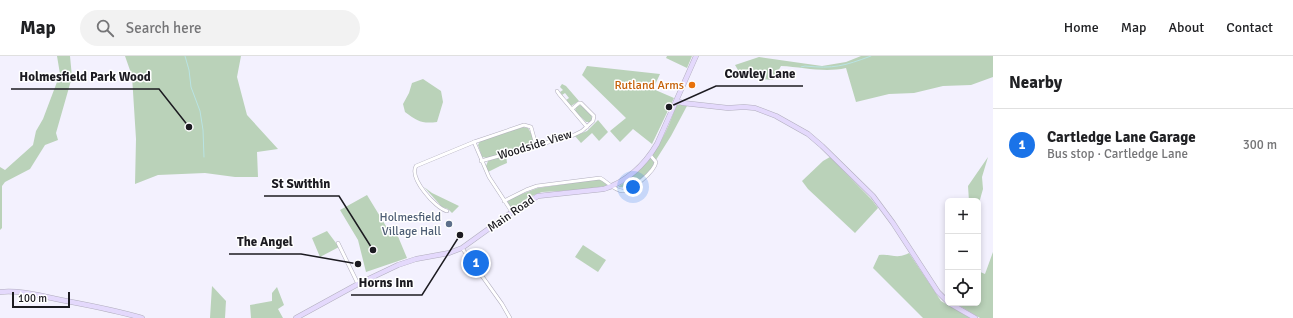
<!DOCTYPE html>
<meta charset="utf-8">
<style>
body{margin:0;font-family:Signika,sans-serif;background:#f2f2f2;color:#202124}
.controls{position:absolute;right:12px;bottom:12px;display:grid;overflow:hidden;border-radius:6px;box-shadow:0 2px 6px #0003}
.controls button{width:36px;height:36px;display:grid;place-items:center;padding:0;border:0;border-bottom:1px solid #e0e0e0;background:#fff;color:#202124;font:20px sans-serif}
.scale{position:absolute;left:12px;bottom:10px;width:58px;box-sizing:border-box;padding-left:4px;border:2px solid #1c1b21;border-top:0;font-size:11px;line-height:14px;white-space:nowrap;color:#1c1b21;-webkit-text-stroke:3px #fff;paint-order:stroke}
.you{position:absolute;left:633px;top:131px;width:14px;height:14px;margin:-10px;border:3px solid #fff;border-radius:50%;background:#1a73e8;box-shadow:0 0 0 6px #1a73e833}
.badge{display:grid;place-items:center;width:26px;height:26px;border-radius:50%;background:#1a73e8;color:#fff;font-size:13px;font-weight:700}
.pin{position:absolute;translate:-50% -50%;border:2px solid #fff;box-shadow:0 1px 4px #0006}
.list{margin:0;padding:0;list-style:none}
h2{display:flex;justify-content:space-between;align-items:center;height:52px;margin:0;padding:0 16px;font-size:17px}
h2 small{font-size:13px;font-weight:400;color:#757577}
.list li{display:grid;grid-template-columns:26px 1fr auto;gap:12px;align-items:center;box-sizing:border-box;height:72px;padding:0 16px;border-top:1px solid #e0e0e0}
.list b{display:block;font-size:15px;white-space:nowrap}
.list p{margin:0;font-size:13px;white-space:nowrap;color:#757577}
.list em{font-size:13px;font-style:normal;color:#757577}
.icon{flex:none;width:22px;height:22px;fill:none;stroke:currentColor;stroke-width:2;stroke-linecap:round;stroke-linejoin:round}
.map{position:relative;flex:none;width:993px;height:262px;overflow:hidden}
header{display:flex;align-items:center;gap:24px;box-sizing:border-box;height:56px;padding:0 20px;background:#fff;border-bottom:1px solid #e0e0e0}
header strong{font-size:19px}
nav{display:flex;gap:22px;margin-inline-start:auto;font-size:14px}
.search{width:280px;height:36px;background:#f2f2f2;display:flex;align-items:center;gap:10px;box-sizing:border-box;padding:0 14px;border-radius:22px;color:#757577;font-size:15px}
main{display:flex}
aside{flex:1;background:#fff}
.map>svg:first-child{display:block}
.green{fill:#bad2b9}
.lines{fill:none;stroke-linecap:round;stroke-linejoin:round}
.stream{stroke:#b9e4e4;stroke-width:1}
.street-casing{stroke:#b1aebd;stroke-width:4}
.secondary-casing{stroke:#b1aebd;stroke-width:5.5}
.street{stroke:#fff;stroke-width:3}
.secondary{stroke:#e4d9fc;stroke-width:4.5}
.food-dot{fill:#e8710a;stroke:#fff;stroke-width:1.5}
.service-dot{fill:#5c6f8a;stroke:#fff;stroke-width:1.5}
.labels{text-anchor:middle;dominant-baseline:central;stroke-width:3;stroke-linejoin:round;paint-order:stroke}
.food-label{font-size:12px;fill:#c56008;stroke:#fff;text-anchor:end}
.street-label{font-size:12px;fill:#1c1b21;stroke:#fff}
.service-label{font-size:12px;fill:#4e5e75;stroke:#fff;text-anchor:end}
.leader{fill:none;stroke:#1c1b21;stroke-width:1.5}
.callout-dot{fill:#1c1b21;stroke:#fff;stroke-width:1.5}
.callout-label{font-size:13px;text-anchor:middle;font-weight:bold;fill:#1c1b21;stroke:#fff;stroke-width:3;stroke-linejoin:round;paint-order:stroke}
</style>
<header>
<strong>Map</strong>
<div class="search"><svg class="icon" aria-label="search" viewBox="0 0 24 24"><circle cx="10" cy="10" r="6"/><path d="M15 15l6 6"/></svg>Search here</div>
<nav><a>Home</a><a>Map</a><a>About</a><a>Contact</a></nav>
</header>
<main>
<div class="map">
<svg width="993" height="262" viewBox="0 0 993 262">
<rect width="100%" height="100%" fill="#f3f1fe"/>
<!-- green -->
<g class="green">
<polygon points="57,0 70,0 72,21 56,77 58,84 45,89 30,113 5,126 2,130 2,172 0,174 0,111 5,114 33,89 36,75 43,63 60,18"/>
<polygon points="125,0 241,0 237,21 247,59 278,93 257,96 258,121 235,121 205,117 158,119 135,128 136,83 132,20"/>
<polygon points="667,0 692,0 687,12 666,2"/>
<path d="M861,0H993V21L971,29L943,30L914,37L889,38L856,46L846,12C824,17 803,11 781,10L773,24L738,21V14L735,9L759,1L822,10L846,6Z"/>
<polygon points="587,10 660,18 653,33 674,42 652,88 633,73 620,86 610,75 626,62 582,19"/>
<path d="M423,23L441,35L443,46L437,66C422,68 417,65 405,56L403,48L409,37L412,27Z"/>
<polygon points="562,28 566,30 579,45 571,50 566,44 569,42 565,37 562,39 560,36 563,34 560,31"/>
<path d="M688,48L671,80L654,107C652,117 628,134 618,131C640,117 655,98 666,75C670,67 673,57 677,49Z"/>
<path d="M578,49C584,49 592,57 592,63L590,66H586L575,55L576,51Z"/>
<polygon points="598,64 608,76 599,85 592,77 581,87 575,80 587,75"/>
<path d="M523,71L528,72C531,77 534,81 533,87L531,89L487,102L482,101L478,89L480,85Z"/>
<polygon points="506,99 507,107 500,110 488,116 486,110 488,105"/>
<polygon points="830,101 872,144 878,152 855,177 808,133 802,125 823,105"/>
<polygon points="988,101 982,121 983,133 979,147 978,145 969,145 968,130"/>
<polygon points="600,123 606,127 606,130 578,134 542,136 529,141 512,153 508,147 508,144 511,142 538,132"/>
<polygon points="424,131 432,137 459,150 452,157 448,153 442,151"/>
<polygon points="367,139 392,180 397,178 407,202 366,216 358,184 340,154"/>
<polygon points="327,175 339,191 320,201 312,182"/>
<polygon points="583,189 606,204 598,216 575,201"/>
<polygon points="993,196 993,262 980,262 955,247 978,247 978,215 985,218"/>
<path d="M909,197L941,245L970,262H923L873,212L879,199C892,197 895,204 909,197Z"/>
<polygon points="212,230 226,245 225,262 210,262"/>
<polygon points="277,231 284,249 278,253 283,262 251,262 250,249 272,245 272,237"/>
</g>
<g class="lines">
<!-- stream -->
<g class="stream">
<polyline points="185,0 189,14 191,31 200,55 203,74 204,101"/>
<path d="M801,11L805,10C834,13 844,10 871,0"/>
</g>
<defs>
<g id="street">
<polyline points="557,35 559,38 587,71"/>
<polyline points="474,86 489,121 512,156"/>
<polyline points="481,105 574,79 582,75 593,65 594,60 581,47 579,47 572,53"/>
<path d="M504,145L526,134L537,130L600,122C607,125 614,135 623,135C631,135 655,115 656,106L650,99"/>
<path d="M447,155C435,152 409,122 416,110L474,86L524,69L531,71L536,89"/>
<polyline points="338,187 358,228"/>
<polyline points="462,192 502,248 510,262"/>
</g>
<g id="secondary">
<polyline points="677,45 683,47 728,52 744,51 755,52 776,60 808,78 822,90 873,140 893,167 938,236 948,246"/>
<path d="M0,236C21,234 41,240 61,244C88,249 115,254 142,262"/>
<polyline points="949,247 975,262"/>
<path d="M296,262L358,228L398,209L416,203L449,197L462,192L512,156L538,140L604,133C628,125 644,110 657,88L696,0"/>
</g>
</defs>
<!-- street casing -->
<use href="#street" class="street-casing"/>
<!-- secondary casing -->
<use href="#secondary" class="secondary-casing"/>
<!-- street -->
<use href="#street" class="street"/>
<!-- secondary -->
<use href="#secondary" class="secondary"/>
</g>
<!-- markers -->
<circle class="food-dot" cx="692" cy="29" r="4"/>
<circle class="service-dot" cx="449" cy="168" r="4"/>
<g class="labels">
<!-- food labels -->
<g class="food-label">
<text x="684" y="29">Rutland Arms</text>
</g>
<!-- street labels -->
<g class="street-label">
<text transform="translate(535 89) rotate(-17)">Woodside View</text>
<text transform="translate(511 158) rotate(-35)">Main Road</text>
</g>
<!-- service labels -->
<g class="service-label">
<text x="441" y="161">Holmesfield<tspan x="441" dy="14">Village Hall</tspan></text>
</g>
</g>
<!-- callouts -->
<path class="leader" d="M669 51L716 30H803M189 71L159 33H11M373 194L339 140H264M358 208L301 198H229M460 179L422 239H351"/>
<g class="callout-dot">
<circle cx="669" cy="51" r="4"/>
<circle cx="189" cy="71" r="4"/>
<circle cx="373" cy="194" r="4"/>
<circle cx="358" cy="208" r="4"/>
<circle cx="460" cy="179" r="4"/>
</g>
<g class="callout-label">
<text x="760" y="22">Cowley Lane</text>
<text x="85" y="25">Holmesfield Park Wood</text>
<text x="301" y="132">St Swithin</text>
<text x="265" y="190">The Angel</text>
<text x="386" y="231">Horns Inn</text>
</g>
</svg>
<div class="controls">
<button>+</button>
<button>−</button>
<button><svg class="icon" aria-label="locate" viewBox="0 0 24 24"><circle cx="12" cy="12" r="6"/><path d="M12 2v4M12 18v4M2 12h4M18 12h4"/></svg></button>
</div>
<div class="scale">100 m</div>
<div class="you"></div>
<div class="pin badge" style="left:476px;top:207px">1</div>
</div>
<aside>
<h2>Nearby<small></small></h2>
<ul class="list">
<li><span class="badge">1</span><div><b>Cartledge Lane Garage</b><p>Bus stop · Cartledge Lane</p></div><em>300 m</em></li>
</ul>
</aside>
</main>
